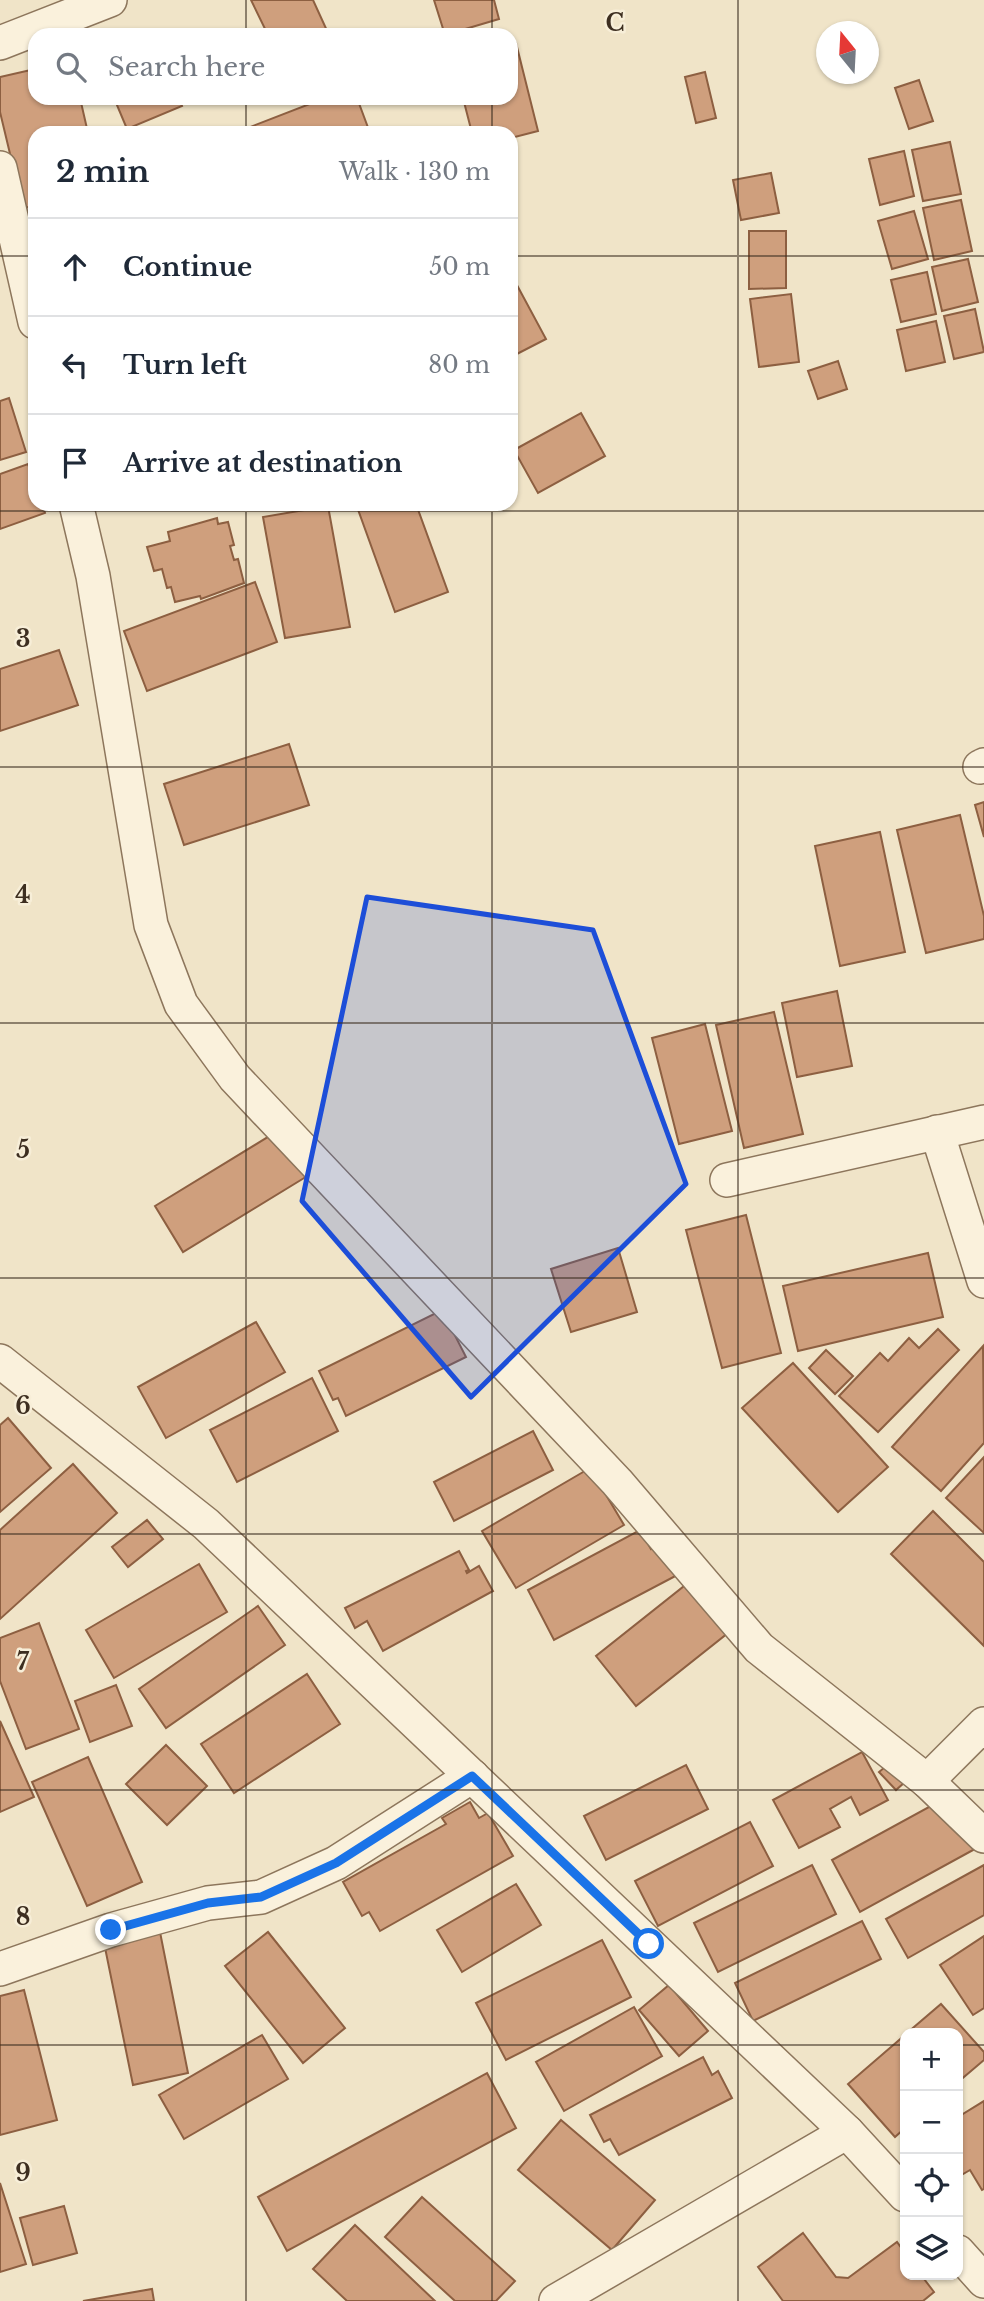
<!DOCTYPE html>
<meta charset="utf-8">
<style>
body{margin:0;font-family:"Libre Baskerville",serif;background:#f2f2f3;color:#1f2937}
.controls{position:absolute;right:21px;bottom:21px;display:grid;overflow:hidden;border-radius:14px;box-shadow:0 2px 5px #0004}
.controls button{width:63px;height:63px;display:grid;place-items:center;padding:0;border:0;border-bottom:2px solid #e0e1e3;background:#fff;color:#1f2937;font:35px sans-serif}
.compass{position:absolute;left:816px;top:21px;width:63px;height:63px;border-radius:50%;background:#fff;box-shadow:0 2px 5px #0004;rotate:342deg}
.stop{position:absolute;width:21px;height:21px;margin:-16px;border:5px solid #1a73e8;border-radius:50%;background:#fff}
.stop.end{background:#1a73e8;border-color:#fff;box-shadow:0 2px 7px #0008}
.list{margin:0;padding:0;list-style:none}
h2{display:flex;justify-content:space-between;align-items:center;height:91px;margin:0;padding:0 28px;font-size:30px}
h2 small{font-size:23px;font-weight:400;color:#747a83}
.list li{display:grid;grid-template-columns:46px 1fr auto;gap:21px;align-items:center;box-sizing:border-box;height:98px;padding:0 28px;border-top:2px solid #e0e1e3}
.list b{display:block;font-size:26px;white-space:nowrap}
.list em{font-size:23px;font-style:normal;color:#747a83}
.icon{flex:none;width:38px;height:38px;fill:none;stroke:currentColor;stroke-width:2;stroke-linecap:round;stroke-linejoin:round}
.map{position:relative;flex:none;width:984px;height:2301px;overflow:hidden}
.search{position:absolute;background:#fff;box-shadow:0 2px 5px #0004;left:28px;top:28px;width:490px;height:77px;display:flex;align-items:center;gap:18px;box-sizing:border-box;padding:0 24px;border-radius:21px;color:#747a83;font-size:26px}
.panel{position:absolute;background:#fff;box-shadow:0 2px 5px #0004;left:28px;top:126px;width:490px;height:385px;border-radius:21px}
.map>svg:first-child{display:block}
.building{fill:#cf9f7d;stroke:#8d5f41;stroke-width:2}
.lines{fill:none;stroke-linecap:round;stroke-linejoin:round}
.minor-casing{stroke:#8d765c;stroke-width:36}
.minor{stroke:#faf1dc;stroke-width:33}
.route{stroke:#1a73e8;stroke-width:9}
.marked{fill:#1d4ed8;fill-opacity:0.2;stroke:#1d4ed8;stroke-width:5;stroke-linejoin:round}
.grid{fill:none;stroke:#3d2e20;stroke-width:2;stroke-opacity:0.55}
.grid-label{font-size:23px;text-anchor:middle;font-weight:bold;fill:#3d2e20;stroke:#f7eed8;stroke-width:5;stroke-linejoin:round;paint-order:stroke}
</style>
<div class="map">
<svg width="984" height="2301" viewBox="0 0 984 2301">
<rect width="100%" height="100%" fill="#f0e4c8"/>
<!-- building -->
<g class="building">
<polygon points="251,0 313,0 329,35 268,35"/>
<polygon points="434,0 494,0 499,19 445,35"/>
<polygon points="516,43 538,131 511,138 511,133 472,133 463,98 511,98 511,44"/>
<polygon points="35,69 35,98 80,98 88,133 35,133 35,206 23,208 0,112 0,77"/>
<polygon points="705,72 716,118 696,123 685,77"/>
<polygon points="919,80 933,121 909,129 895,88"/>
<polygon points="114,98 181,98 179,99 182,106 127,129"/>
<polygon points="325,98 357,98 370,133 246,133 245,129"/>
<polygon points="950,142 961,194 923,201 912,150"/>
<polygon points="904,151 914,196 880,205 869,159"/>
<polygon points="771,173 779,213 741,220 733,180"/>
<polygon points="961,200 972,251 934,260 923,208"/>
<polygon points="914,211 928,259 892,269 878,221"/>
<polygon points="749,231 786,231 786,288 749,289"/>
<polygon points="968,259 978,302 942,311 932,267"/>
<polygon points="927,272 936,314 901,322 891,280"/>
<polygon points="511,274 546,339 511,357"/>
<polygon points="791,294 799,362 759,367 750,299"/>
<polygon points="975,309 984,352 954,359 944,316"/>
<polygon points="936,321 945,362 906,371 897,330"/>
<polygon points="838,361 847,389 818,399 808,371"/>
<polygon points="9,398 26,452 0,460 0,401"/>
<polygon points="581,413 605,456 538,493 514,450"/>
<polygon points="28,464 35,484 35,504 42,504 45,513 0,529 0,474"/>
<polygon points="356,504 416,504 448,592 395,612"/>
<polygon points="328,506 350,627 285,638 263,517"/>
<polygon points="217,518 218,524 228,522 234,545 230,546 234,560 238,559 244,583 201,599 200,596 175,602 171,587 167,588 162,569 154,571 147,547 170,541 168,532"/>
<polygon points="255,582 277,642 147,691 124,631"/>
<polygon points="59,650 78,705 0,731 0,669"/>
<polygon points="289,744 309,805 184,845 164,784"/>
<polygon points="984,802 984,837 975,805"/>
<polygon points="960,815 984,916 984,939 926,953 897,830"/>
<polygon points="880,832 905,952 840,966 815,846"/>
<polygon points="837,991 852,1066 797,1077 782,1003"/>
<polygon points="774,1012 803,1134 744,1148 716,1025"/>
<polygon points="705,1024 732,1131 679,1144 652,1038"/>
<polygon points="281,1129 309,1175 183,1252 155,1206"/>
<polygon points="746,1215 781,1353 722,1368 686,1230"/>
<polygon points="618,1248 637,1312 571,1332 551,1269"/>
<polygon points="928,1253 943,1317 798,1351 783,1286"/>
<polygon points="442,1310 466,1357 346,1416 338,1398 333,1400 319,1371"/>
<polygon points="256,1322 285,1372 166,1438 138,1387"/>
<polygon points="938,1329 959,1350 878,1432 839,1396 880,1353 888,1361 909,1338 919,1348"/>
<polygon points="983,1346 984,1443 941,1491 892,1447"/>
<polygon points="826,1350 853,1376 835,1394 809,1368"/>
<polygon points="793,1363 888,1467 838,1512 742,1408"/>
<polygon points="312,1378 338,1431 237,1482 210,1430"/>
<polygon points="8,1418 51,1468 0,1512 0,1425"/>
<polygon points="533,1431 553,1470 454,1521 434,1482"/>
<polygon points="984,1457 984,1533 946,1498"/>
<polygon points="73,1464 117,1513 0,1619 0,1530"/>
<polygon points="590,1468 624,1525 516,1588 482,1531"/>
<polygon points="933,1511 984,1562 984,1646 891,1554"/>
<polygon points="147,1520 163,1539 128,1567 112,1547"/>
<polygon points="640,1530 651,1549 666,1540 683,1572 554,1640 528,1590"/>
<polygon points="459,1551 469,1570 466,1571 467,1573 479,1566 493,1591 383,1651 367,1621 355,1628 345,1608"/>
<polygon points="199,1564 227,1612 114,1678 86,1630"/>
<polygon points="698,1575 738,1625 636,1706 596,1656"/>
<polygon points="258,1606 285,1645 166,1728 139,1689"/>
<polygon points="39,1623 79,1729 26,1749 0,1681 0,1638"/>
<polygon points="307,1674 340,1724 234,1793 201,1744"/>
<polygon points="116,1685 132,1726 90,1742 75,1701"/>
<polygon points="0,1721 34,1797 0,1812"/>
<polygon points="166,1745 207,1786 167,1825 126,1784"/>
<polygon points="862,1752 888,1800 860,1815 851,1797 830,1809 840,1827 799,1848 773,1800"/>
<polygon points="88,1757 142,1882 87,1906 32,1782"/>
<polygon points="897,1757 914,1774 896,1790 879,1772"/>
<polygon points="686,1765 708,1809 606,1860 584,1816"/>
<polygon points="949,1796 984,1844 860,1912 832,1860"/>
<polygon points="470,1802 479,1818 488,1813 513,1856 380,1931 369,1912 362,1916 343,1882 446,1824 442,1818"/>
<polygon points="750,1822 773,1866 658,1926 635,1881"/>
<polygon points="812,1865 836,1914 718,1972 694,1923"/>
<polygon points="984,1865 984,1915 908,1958 886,1919"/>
<polygon points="516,1884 541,1925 462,1972 437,1930"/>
<polygon points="157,1917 188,2073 133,2085 101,1928"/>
<polygon points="862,1921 881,1959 753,2021 735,1983"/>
<polygon points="268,1932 345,2028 303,2063 225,1966"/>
<polygon points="984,1936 984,2008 973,2015 940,1965"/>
<polygon points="602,1940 631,1997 506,2060 476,2003"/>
<polygon points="669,1985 708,2031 679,2056 639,2010"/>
<polygon points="24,1990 57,2120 0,2135 0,1996"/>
<polygon points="941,2004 984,2052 984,2060 958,2082 958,2033 907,2033"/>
<polygon points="634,2007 662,2056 564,2111 536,2062"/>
<polygon points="262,2035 288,2079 184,2139 159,2095"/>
<polygon points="905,2035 905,2128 895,2137 848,2084"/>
<polygon points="703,2057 712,2075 718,2071 732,2098 619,2155 610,2139 604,2142 590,2115"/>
<polygon points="487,2073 516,2128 287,2251 258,2197"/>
<polygon points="984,2101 984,2189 982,2190 970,2170 958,2177 958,2117"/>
<polygon points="561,2120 655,2200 612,2250 518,2170"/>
<polygon points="0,2183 26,2264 0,2272"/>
<polygon points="422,2197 515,2281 496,2301 455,2301 385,2237"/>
<polygon points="64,2206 77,2253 33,2265 20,2218"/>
<polygon points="355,2225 435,2301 347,2301 313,2269"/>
<polygon points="803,2233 836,2277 848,2278 897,2242 905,2253 905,2275 921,2275 934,2292 923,2301 783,2301 758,2267"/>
<polygon points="152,2289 154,2301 83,2301"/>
</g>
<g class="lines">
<defs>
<g id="minor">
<polyline points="0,43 110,0"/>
<polyline points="0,168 35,322"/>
<polyline points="76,504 93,576 151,925 181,1004 235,1078 617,1482 759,1648 927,1781 984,1836"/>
<polyline points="980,767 984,765"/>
<polyline points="937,1132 984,1281"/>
<polyline points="727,1180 984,1122"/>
<polyline points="0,1361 206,1524 847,2132 905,2195"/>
<polyline points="927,1781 984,1724"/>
<polyline points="0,1969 111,1930 208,1903 261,1897 336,1863 472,1776"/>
<polyline points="958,2252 984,2281"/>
<polyline points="556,2301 847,2132"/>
</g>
</defs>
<!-- minor casing -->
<use href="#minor" class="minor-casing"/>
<!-- minor -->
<use href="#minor" class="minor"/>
</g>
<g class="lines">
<!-- route -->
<polyline class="route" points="111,1930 208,1903 261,1897 336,1863 472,1776 649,1944"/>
</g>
<!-- marked area -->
<path class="marked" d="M367,897L593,930L686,1184L471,1397L302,1201Z"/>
<!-- grid -->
<path class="grid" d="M246,0V35M492,0V35M738,0V2301M246,98V133M492,98V133M0,256H35M511,256H984M246,504V2301M492,504V2301M0,511H984M0,767H984M0,1023H984M0,1278H984M0,1534H984M0,1790H984M0,2045H905M958,2045H984"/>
<g class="grid-label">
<text x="615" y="31">C</text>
<text x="23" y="647">3</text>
<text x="23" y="903">4</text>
<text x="23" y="1158">5</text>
<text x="23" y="1414">6</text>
<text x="23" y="1670">7</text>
<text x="23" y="1925">8</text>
<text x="23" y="2181">9</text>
</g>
</svg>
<div class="controls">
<button>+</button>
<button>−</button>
<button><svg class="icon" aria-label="locate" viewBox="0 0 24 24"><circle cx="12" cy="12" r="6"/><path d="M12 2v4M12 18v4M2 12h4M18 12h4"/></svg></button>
<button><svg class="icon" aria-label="layers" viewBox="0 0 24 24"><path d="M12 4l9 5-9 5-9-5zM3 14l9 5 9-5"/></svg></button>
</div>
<svg class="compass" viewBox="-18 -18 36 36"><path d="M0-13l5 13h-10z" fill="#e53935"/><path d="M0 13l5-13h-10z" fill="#747a83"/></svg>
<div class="stop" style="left:649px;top:1944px"></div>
<div class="stop end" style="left:111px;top:1930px"></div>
<div class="search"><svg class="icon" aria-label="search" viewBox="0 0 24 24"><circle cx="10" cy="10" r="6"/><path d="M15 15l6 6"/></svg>Search here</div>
<section class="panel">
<h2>2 min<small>Walk · 130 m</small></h2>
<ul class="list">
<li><svg class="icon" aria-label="ahead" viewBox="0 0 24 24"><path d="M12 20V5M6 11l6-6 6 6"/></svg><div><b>Continue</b></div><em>50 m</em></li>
<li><svg class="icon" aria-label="left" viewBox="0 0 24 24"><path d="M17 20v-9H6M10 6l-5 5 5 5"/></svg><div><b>Turn left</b></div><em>80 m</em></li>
<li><svg class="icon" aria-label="arrive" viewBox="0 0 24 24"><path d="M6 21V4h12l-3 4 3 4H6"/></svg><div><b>Arrive at destination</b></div></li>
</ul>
</section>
</div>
